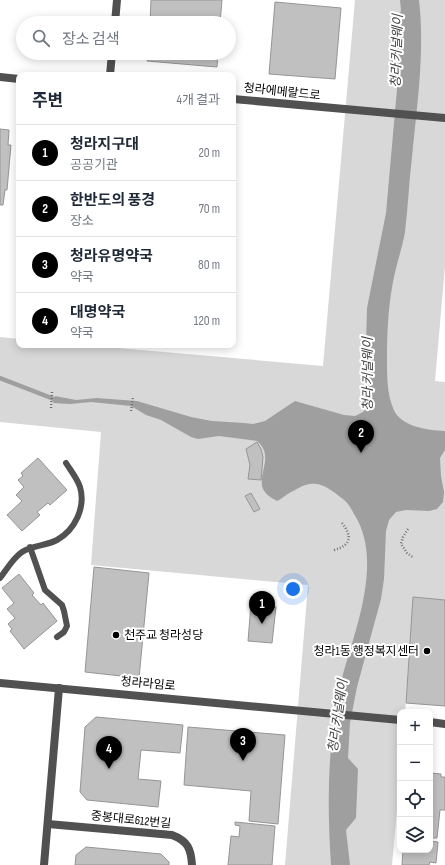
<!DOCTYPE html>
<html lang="ko">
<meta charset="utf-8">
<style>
body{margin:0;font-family:"Sofia Sans Condensed","Noto Sans KR",sans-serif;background:#f6f6f7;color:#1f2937}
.controls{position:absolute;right:12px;bottom:12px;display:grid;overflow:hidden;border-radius:8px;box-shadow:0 2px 10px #0003}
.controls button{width:36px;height:36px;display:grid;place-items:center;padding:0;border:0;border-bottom:1px solid #e0e1e3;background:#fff;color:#1f2937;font:20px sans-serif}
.you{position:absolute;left:293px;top:589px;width:14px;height:14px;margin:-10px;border:3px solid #fff;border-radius:50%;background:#1a73e8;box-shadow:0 0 0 6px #1a73e833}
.badge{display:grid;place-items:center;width:26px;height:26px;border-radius:50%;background:#000;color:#fff;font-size:13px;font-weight:700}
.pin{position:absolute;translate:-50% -33px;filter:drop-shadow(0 1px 2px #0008)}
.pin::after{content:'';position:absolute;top:21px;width:14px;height:12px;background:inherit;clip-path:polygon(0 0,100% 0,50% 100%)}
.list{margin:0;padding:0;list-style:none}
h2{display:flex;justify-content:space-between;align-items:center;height:52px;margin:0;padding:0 16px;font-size:17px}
h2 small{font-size:13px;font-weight:400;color:#747a83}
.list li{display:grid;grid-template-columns:26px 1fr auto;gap:12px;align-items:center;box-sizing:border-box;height:56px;padding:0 16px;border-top:1px solid #e0e1e3}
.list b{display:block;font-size:15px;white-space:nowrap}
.list p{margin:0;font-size:13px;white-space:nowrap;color:#747a83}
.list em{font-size:13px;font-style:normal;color:#747a83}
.icon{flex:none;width:22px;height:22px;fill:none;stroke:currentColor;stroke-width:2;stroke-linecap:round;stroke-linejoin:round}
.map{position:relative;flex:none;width:445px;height:865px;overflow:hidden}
.search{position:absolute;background:#fff;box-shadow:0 2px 10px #0003;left:16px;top:16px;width:220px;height:44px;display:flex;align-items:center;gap:10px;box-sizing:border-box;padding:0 14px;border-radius:22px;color:#747a83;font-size:15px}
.panel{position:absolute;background:#fff;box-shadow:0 2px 10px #0003;left:16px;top:72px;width:220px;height:276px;border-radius:8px}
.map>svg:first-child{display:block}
.green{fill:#d8d8d8}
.water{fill:#9f9f9f}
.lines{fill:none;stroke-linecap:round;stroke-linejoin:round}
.stream{stroke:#9f9f9f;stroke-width:4.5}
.building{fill:#c0c0c0;stroke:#959595}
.path{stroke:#737373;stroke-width:2.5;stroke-dasharray:1 2;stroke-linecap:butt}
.lane{stroke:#515151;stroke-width:6}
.street{stroke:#515151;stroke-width:8}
.poi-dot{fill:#000;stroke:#fff;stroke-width:1.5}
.labels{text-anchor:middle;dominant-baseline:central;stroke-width:4;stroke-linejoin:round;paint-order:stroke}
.street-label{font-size:12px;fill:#000;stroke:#fff}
.poi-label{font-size:12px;fill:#000;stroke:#fff;text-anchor:start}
.water-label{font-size:13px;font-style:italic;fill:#404040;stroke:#fff}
</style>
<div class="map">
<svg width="445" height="865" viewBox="0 0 445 865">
<rect width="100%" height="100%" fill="#fff"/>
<!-- green -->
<polygon class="green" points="355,0 445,0 445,266 435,381 445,382 445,600 413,597 405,712 400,712 400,777 392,865 285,865 308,585 91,565 101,432 0,422 0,337 19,339 19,345 84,345 323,366"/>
<!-- water -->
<path class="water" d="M400,0H419C425,52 417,105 412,157C409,182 408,207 405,232C402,249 396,265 393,282C388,308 387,334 387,360C387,376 387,393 393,408C400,427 427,430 445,431V450L440,458L441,476L444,492L443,502L437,509L429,511L406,510L396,512L389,520L386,531L384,579L381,599L357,687L350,723L348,758L358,769L356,818L346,830L350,865H331C328,818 327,770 334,723C336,708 338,693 342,678C355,630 384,560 354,514C351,508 348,503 343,499C326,486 316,477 295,490C288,493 283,498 277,501C272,498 266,495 263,489C257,474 275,456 257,441L219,436L198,439L191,437L161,420L146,415L131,406L91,402L70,404L53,403L55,396L76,400L97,398L137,401L191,417L212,421L244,423L253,424L265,421L295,401L344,415L355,416L363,412L367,407L368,378L366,344L367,308L386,213L398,78L391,71L393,25L401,11Z"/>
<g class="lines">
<!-- stream -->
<polyline class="stream" points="0,378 54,399"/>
</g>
<!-- building -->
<g class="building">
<polygon points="151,0 222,0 220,23 150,23"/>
<polygon points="275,2 341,8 335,79 269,74"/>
<polygon points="147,53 218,53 217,67 147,61"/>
<polygon points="0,129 9,130 8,145 11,145 7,190 5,190 3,205 0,205"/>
<polygon points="257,442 261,449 263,457 261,480 248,479 250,465 246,449"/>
<polygon points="38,458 67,490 50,505 48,503 37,512 40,515 22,531 7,515 22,501 16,495 24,487 18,480 23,476 21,473"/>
<polygon points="251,493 260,509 254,512 245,496"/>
<polygon points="94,567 149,573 139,678 85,672"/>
<polygon points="19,574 34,593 32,595 41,605 43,603 57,621 24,649 10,631 12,629 8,624 15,618 7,609 14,603 2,588"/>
<polygon points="413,597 445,600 445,706 406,703"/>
<polygon points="251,604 276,607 272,643 248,641"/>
<polygon points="96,717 183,725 180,753 141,750 138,779 161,781 158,807 87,800 80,792 85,727"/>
<polygon points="188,727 285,735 278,824 249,821 251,791 184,785"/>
<polygon points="430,773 441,774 441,777 445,777 445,810 440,810 437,838 430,838"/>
<polygon points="235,822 275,826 272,865 228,865 231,836 239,837 240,826 235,825"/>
<polygon points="430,841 438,842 436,863 430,862 429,865 402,865 403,850 430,850"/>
<polygon points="86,847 161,854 169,862 169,865 75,865 76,855"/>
</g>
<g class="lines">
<!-- path -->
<g class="path">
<polyline points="51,408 52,392"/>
<polyline points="131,411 133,397"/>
<polyline points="408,529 403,537 401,544 407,553 414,558"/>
<path d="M334,550C352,545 352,536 342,523"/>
</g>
<!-- lane -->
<g class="lane">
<polyline points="30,547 45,590 62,605 64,611 67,626 64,632 57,637"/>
<path d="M0,578C7,569 13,558 22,552C33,545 46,546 57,540C75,530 86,507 80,487C77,478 71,471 66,463"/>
</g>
<!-- street -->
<g class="street">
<polyline points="115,23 117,0"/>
<polyline points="110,75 112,53"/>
<polyline points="0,77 19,79"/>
<polyline points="233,99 445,118"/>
<polyline points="0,683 400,720"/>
<polyline points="430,722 445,724"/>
<path d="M48,824L172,835C188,841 191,849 192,865"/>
<polyline points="44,865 59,688"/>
</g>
</g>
<!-- markers -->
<g class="poi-dot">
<circle cx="116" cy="635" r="4"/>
<circle cx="427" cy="651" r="4"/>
</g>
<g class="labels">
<!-- street labels -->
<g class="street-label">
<text transform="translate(282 92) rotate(6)">청라에메랄드로</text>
<text transform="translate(148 684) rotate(5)">청라라임로</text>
<text transform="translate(131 820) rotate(6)">중봉대로612번길</text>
</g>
<!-- poi labels -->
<g class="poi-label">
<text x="124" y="635">천주교 청라성당</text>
<text x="419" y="651" text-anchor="end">청라1동 행정복지센터</text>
</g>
<!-- water labels -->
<g class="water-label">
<text transform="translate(397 51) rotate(-88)">청라 커널웨이</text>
<text transform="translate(368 374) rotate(-90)">청라 커널웨이</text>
<text transform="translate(338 716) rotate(-82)">청라 커널웨이</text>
</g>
</g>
</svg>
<div class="controls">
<button>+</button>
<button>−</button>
<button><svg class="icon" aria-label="locate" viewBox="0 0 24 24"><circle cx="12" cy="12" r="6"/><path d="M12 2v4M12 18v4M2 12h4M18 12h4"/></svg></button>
<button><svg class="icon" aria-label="layers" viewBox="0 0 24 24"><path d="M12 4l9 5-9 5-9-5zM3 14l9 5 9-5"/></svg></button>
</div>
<div class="you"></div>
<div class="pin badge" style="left:262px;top:624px">1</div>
<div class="pin badge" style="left:361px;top:453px">2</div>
<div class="pin badge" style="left:243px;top:761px">3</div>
<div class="pin badge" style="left:109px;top:769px">4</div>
<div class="search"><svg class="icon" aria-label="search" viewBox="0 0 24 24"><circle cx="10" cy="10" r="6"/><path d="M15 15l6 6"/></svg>장소 검색</div>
<section class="panel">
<h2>주변<small>4개 결과</small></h2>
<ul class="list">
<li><span class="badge">1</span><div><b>청라지구대</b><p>공공기관</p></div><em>20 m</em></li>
<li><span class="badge">2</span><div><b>한반도의 풍경</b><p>장소</p></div><em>70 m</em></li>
<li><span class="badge">3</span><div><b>청라유명약국</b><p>약국</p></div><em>80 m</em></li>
<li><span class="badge">4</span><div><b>대명약국</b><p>약국</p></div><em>120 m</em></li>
</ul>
</section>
</div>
